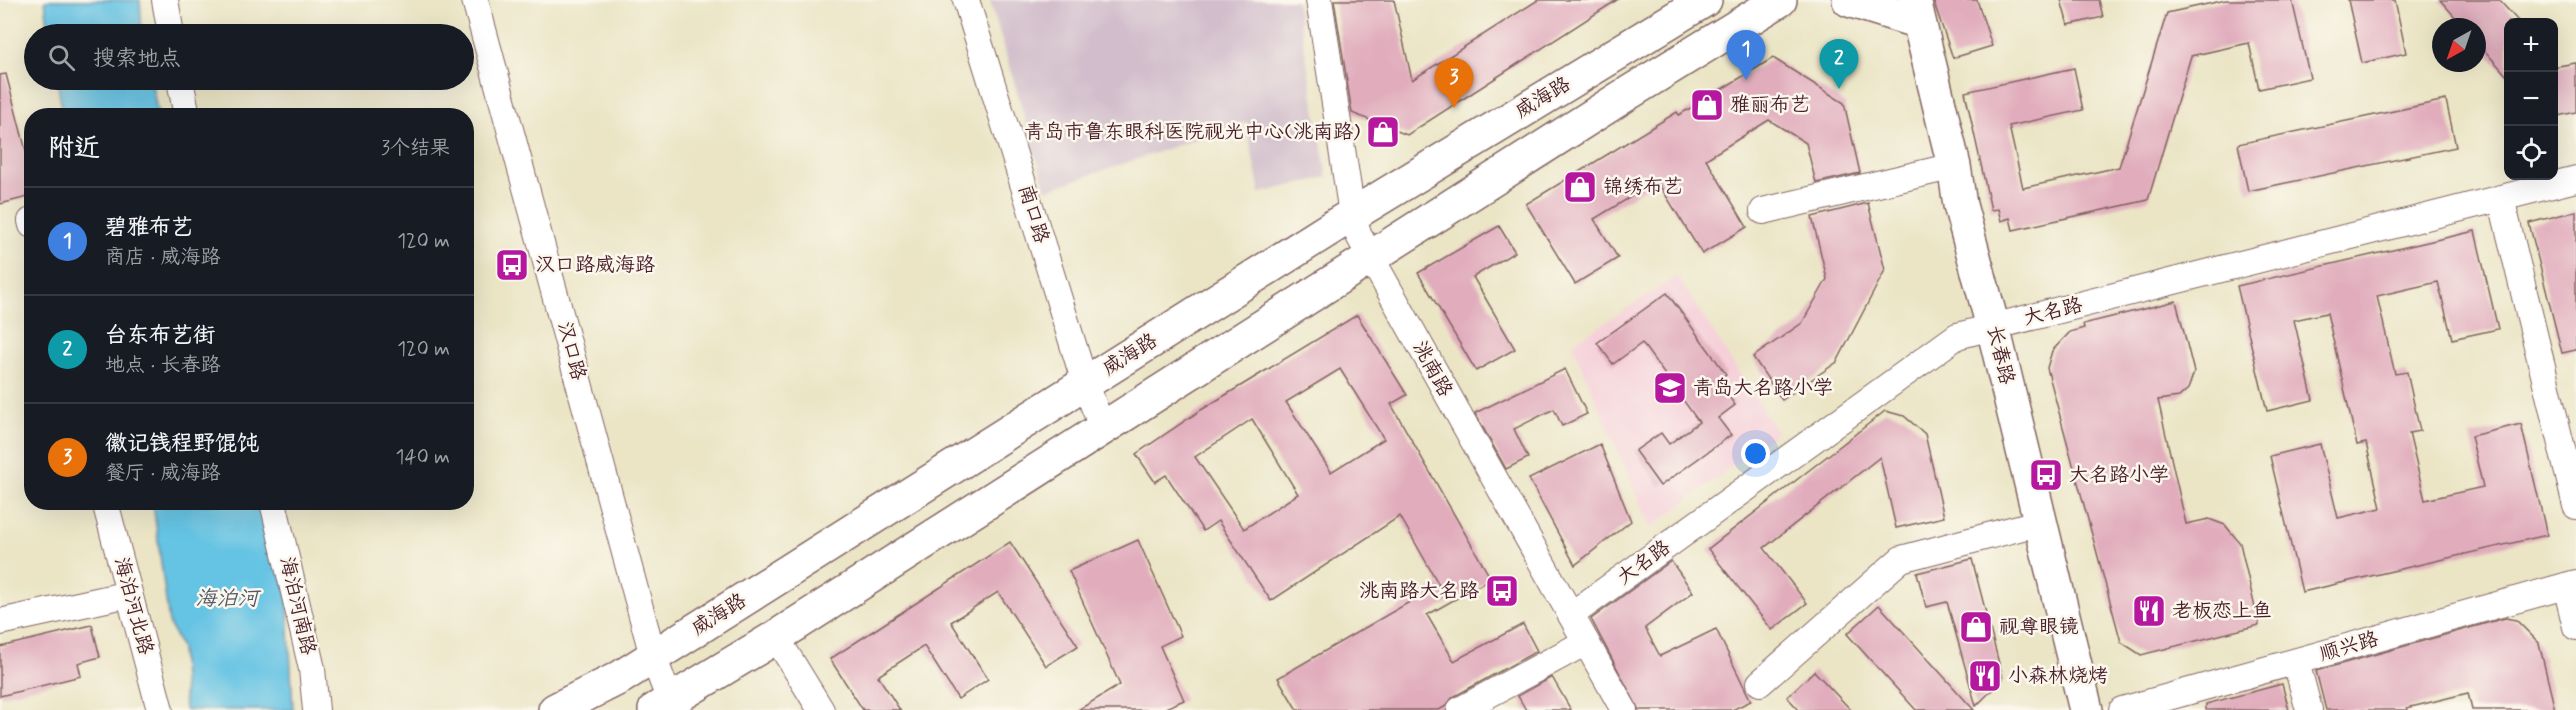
<!DOCTYPE html>
<html lang="zh">
<meta charset="utf-8">
<style>
body{margin:0;font-family:Mynerve,"LXGW WenKai TC",sans-serif;background:#242831;color:#f1f3f6}
.controls{position:absolute;right:18px;top:18px;display:grid;overflow:hidden;border-radius:12px;box-shadow:0 6px 24px #0002}
.controls button{width:54px;height:54px;display:grid;place-items:center;padding:0;border:0;border-bottom:2px solid #363941;background:#171b24;color:#f1f3f6;font:30px sans-serif}
.compass{position:absolute;left:2432px;top:18px;width:54px;height:54px;border-radius:50%;background:#171b24;box-shadow:0 6px 24px #0002;rotate:220deg}
.you{position:absolute;left:1756px;top:454px;width:21px;height:21px;margin:-15px;border:4px solid #fff;border-radius:50%;background:#1a73e8;box-shadow:0 0 0 9px #1a73e833}
.badge{display:grid;place-items:center;width:39px;height:39px;border-radius:50%;background:#d690ce;color:#fff;font-size:20px;font-weight:700}
.pin{position:absolute;translate:-50% -50px;filter:drop-shadow(0 2px 3px #0008)}
.pin::after{content:'';position:absolute;top:32px;width:21px;height:18px;background:inherit;clip-path:polygon(0 0,100% 0,50% 100%)}
.list{margin:0;padding:0;list-style:none}
h2{display:flex;justify-content:space-between;align-items:center;height:78px;margin:0;padding:0 24px;font-size:26px}
h2 small{font-size:20px;font-weight:400;color:#9ea1a6}
.list li{display:grid;grid-template-columns:39px 1fr auto;gap:18px;align-items:center;box-sizing:border-box;height:108px;padding:0 24px;border-top:2px solid #363941}
.list b{display:block;font-size:22px;white-space:nowrap}
.list p{margin:0;font-size:20px;white-space:nowrap;color:#9ea1a6}
.list em{font-size:20px;font-style:normal;color:#9ea1a6}
.icon{flex:none;width:33px;height:33px;fill:none;stroke:currentColor;stroke-width:2;stroke-linecap:round;stroke-linejoin:round}
.map{position:relative;flex:none;width:2576px;height:710px;overflow:hidden}
.search{position:absolute;background:#171b24;box-shadow:0 6px 24px #0002;left:24px;top:24px;width:450px;height:66px;display:flex;align-items:center;gap:15px;box-sizing:border-box;padding:0 21px;border-radius:33px;color:#9ea1a6;font-size:22px}
.panel{position:absolute;background:#171b24;box-shadow:0 6px 24px #0002;left:24px;top:108px;width:450px;height:402px;border-radius:24px}
.map>svg:first-child{display:block}
.built{fill:#f5cfd9}
.industrial{fill:#d1bdcb}
.water{fill:#65c3e3;stroke:#587187;stroke-width:1.5}
.building{fill:#e1adbd;fill-rule:evenodd}
.lines{fill:none;stroke-linecap:round;stroke-linejoin:round}
.minor-casing{stroke:#826461;stroke-width:28}
.major-casing{stroke:#826461;stroke-width:36}
.minor{stroke:#fff;stroke-width:26}
.major{stroke:#fff;stroke-width:33}
.labels{text-anchor:middle;dominant-baseline:central;stroke-width:5;stroke-linejoin:round;paint-order:stroke}
.street-label{font-size:20px;fill:#4a1f2b;stroke:#fbf7ec}
.poi-label{font-size:20px;fill:#4a1f2b;stroke:#fbf7ec;text-anchor:start}
.water-label{font-size:21px;font-style:italic;fill:#53586b;stroke:#fbf7ec}
</style>
<div class="map">
<svg width="2576" height="710" viewBox="0 0 2576 710">
<rect width="100%" height="100%" fill="#fbf7ec"/>
<filter id="ink" filterUnits="userSpaceOnUse"><feTurbulence type="fractalNoise" baseFrequency=".0167" numOctaves="2"/><feDisplacementMap in="SourceGraphic" scale="12" xChannelSelector="R" yChannelSelector="G"/><feConvolveMatrix kernelMatrix="1 2 1 2 8 2 1 2 1" color-interpolation-filters="sRGB"/></filter>
<filter id="wash" filterUnits="userSpaceOnUse"><feTurbulence type="fractalNoise" baseFrequency=".008" numOctaves="4" result="noise"/><feDisplacementMap in="SourceGraphic" scale="24" xChannelSelector="R" yChannelSelector="G"/><feGaussianBlur stdDeviation="1.35" result="paint"/><feColorMatrix in="noise" values="0 0 0 0 0 0 0 0 0 0 0 0 0 0 0 0 0 1.4 0 .05"/><feComposite in="paint" operator="in"/></filter>
<g filter="url(#wash)">
<rect width="100%" height="100%" fill="#ebe5c6"/>
<!-- built -->
<polygon class="built" points="1677,276 1777,432 1651,528 1572,344"/>
<!-- industrial -->
<polygon class="industrial" points="990,0 1296,0 1327,177 1260,193 1246,122 1046,190"/>
<!-- water -->
<g class="water">
<polygon points="45,0 140,0 142,34 49,34"/>
<polygon points="57,80 151,80 158,115 63,115"/>
<polygon points="153,503 262,503 287,589 293,710 185,710 181,648 169,623"/>
</g>
<g id="blocks">
<!-- building -->
<g class="building">
<polygon points="1334,0 1394,0 1412,80 1538,0 1617,0 1407,135 1352,113"/>
<polygon points="1933,0 1977,0 1992,46 1953,58"/>
<polygon points="2061,0 2099,0 2103,17 2068,25"/>
<polygon points="2226,0 2292,0 2310,78 2259,89 2249,43 2191,56 2148,200 2013,230 2010,218 2001,221 1998,209 1991,210 1965,92 2074,68 2083,110 2009,126 2023,188 2119,167 2167,13"/>
<polygon points="2348,0 2395,0 2406,53 2362,63"/>
<polygon points="2440,0 2499,0 2519,22 2508,22 2508,77 2477,42 2477,27 2464,27"/>
<polygon points="1773,58 1844,103 1860,173 1816,183 1806,143 1769,120 1706,159 1747,227 1702,254 1657,181 1594,219 1618,258 1575,284 1526,204 1677,112 1679,115"/>
<polygon points="2576,63 2576,112 2553,117 2553,67"/>
<polygon points="6,74 32,174 32,196 0,204 0,75"/>
<polygon points="2446,100 2456,147 2248,191 2238,144"/>
<polygon points="1868,203 1885,270 1837,362 1782,400 1753,357 1802,323 1827,279 1812,217"/>
<polygon points="2576,211 2576,350 2562,353 2529,223"/>
<polygon points="1499,226 1515,252 1473,277 1515,349 1476,371 1418,273"/>
<polygon points="2475,231 2498,329 2452,339 2438,282 2377,296 2395,374 2407,372 2420,431 2409,433 2425,500 2483,487 2471,436 2521,424 2547,535 2302,592 2270,456 2320,444 2338,518 2381,508 2366,443 2357,445 2327,313 2294,320 2313,400 2267,411 2237,286"/>
<polygon points="1667,293 1726,374 1717,380 1735,405 1718,418 1731,435 1660,486 1635,451 1661,433 1669,444 1699,422 1642,343 1613,364 1597,343"/>
<polygon points="2176,301 2194,372 2188,389 2179,397 2158,400 2186,524 2209,519 2225,525 2240,543 2259,625 2141,655 2121,642 2047,368 2052,351 2070,332 2084,328 2083,324"/>
<path d="M1357,315L1407,395L1391,404L1491,579L1427,615L1454,661L1523,624L1537,651L1453,697L1446,706L1439,710H1297L1278,678L1439,585L1400,516L1271,601L1218,521L1203,531L1166,475L1155,482L1136,454L1201,410ZM1340,369L1384,439L1331,472L1286,402ZM1252,419L1298,494L1244,529L1195,457Z"/>
<polygon points="1565,369 1587,414 1562,426 1554,409 1514,429 1528,458 1506,469 1475,413"/>
<polygon points="1885,411 1904,416 1925,434 1944,517 1896,528 1880,457 1764,548 1807,603 1772,630 1708,549"/>
<polygon points="1600,444 1631,521 1575,565 1529,479"/>
<polygon points="1138,540 1181,636 1160,646 1184,700 1161,710 1078,710 1120,685 1069,571"/>
<polygon points="1010,542 1078,646 1046,666 998,592 951,622 988,679 958,699 924,646 878,676 900,710 863,710 830,659"/>
<polygon points="1972,559 2003,679 1976,706 1947,602 1926,607 1917,573"/>
<polygon points="1671,561 1693,592 1645,628 1660,656 1716,629 1751,701 1732,710 1639,710 1591,619"/>
<polygon points="1879,605 1974,710 1916,710 1847,634"/>
<polygon points="2505,618 2516,620 2539,643 2555,710 2472,710 2468,693 2407,708 2408,710 2326,710 2316,671"/>
<polygon points="92,625 100,657 78,663 81,676 0,696 0,647"/>
<polygon points="1814,671 1851,710 1799,710 1787,697"/>
<polygon points="1552,677 1571,710 1526,710 1518,696"/>
<polygon points="2282,684 2289,710 2206,710 2206,704"/>
</g>
</g>
</g>
<g filter="url(#ink)">
<use href="#blocks" fill-opacity="0" stroke="#826461" stroke-width="1.5"/>
<g class="lines">
<defs>
<g id="minor">
<polyline points="165,0 171,34"/>
<polyline points="475,0 653,656 670,701"/>
<polyline points="966,0 1085,383 1102,427"/>
<polyline points="1319,0 1352,214 1359,236 1624,710"/>
<polyline points="180,80 187,116"/>
<polyline points="2501,198 2576,506"/>
<polyline points="1763,211 1954,166"/>
<polyline points="31,221 32,225"/>
<polyline points="105,502 160,710"/>
<polyline points="273,502 312,669 316,710"/>
<polyline points="2566,586 2576,627"/>
<polyline points="1571,615 1957,336 2576,179"/>
<polyline points="0,622 129,594"/>
<polyline points="776,637 821,710"/>
<polyline points="2296,662 2309,710"/>
<polyline points="1760,683 1901,559 2041,522"/>
<polyline points="1460,710 1586,642"/>
<polyline points="2122,710 2576,583"/>
</g>
<g id="major">
<polyline points="1849,0 1919,22"/>
<polyline points="1914,0 1954,166 1960,205 1993,327 2086,710"/>
<polyline points="555,710 621,677 1334,226 1705,0"/>
<polyline points="655,710 776,637 1622,97 1780,0"/>
</g>
</defs>
<!-- minor casing -->
<use href="#minor" class="minor-casing"/>
<!-- major casing -->
<use href="#major" class="major-casing"/>
<!-- minor -->
<use href="#minor" class="minor"/>
<!-- major -->
<use href="#major" class="major"/>
</g>
</g>
<!-- icons -->
<defs>
<symbol id="shop-square" viewBox="-11 -11 22 22"><rect x="-9" y="-9" width="18" height="18" rx="4" fill="#b5179e" stroke="#fbf7ec"/><path d="M-5-2.5h2.3a2.7 3.5 0 0 1 5.4 0H5L5.5 6h-11ZM-1.5-2.5h3a1.5 2.3 0 0 0-3 0Z" fill="#fff"/></symbol>
<symbol id="bus-square" viewBox="-11 -11 22 22"><rect x="-9" y="-9" width="18" height="18" rx="4" fill="#b5179e" stroke="#fbf7ec"/><path d="M-5-6H5V4H4V6H2V4H-2V6H-4V4H-5ZM-3.5-4V0h7V-4ZM-3.5 1.2v1.5H-2V1.2ZM2 1.2v1.5H3.5V1.2Z" fill="#fff"/></symbol>
<symbol id="school-square" viewBox="-11 -11 22 22"><rect x="-9" y="-9" width="18" height="18" rx="4" fill="#b5179e" stroke="#fbf7ec"/><path d="M0-5L7-2L0 1L-7-2ZM-4 1L0 2.5L4 1V4Q0 6-4 4Z" fill="#fff"/></symbol>
<symbol id="restaurant-square" viewBox="-11 -11 22 22"><rect x="-9" y="-9" width="18" height="18" rx="4" fill="#b5179e" stroke="#fbf7ec"/><path d="M-5-6h1v4h1v-4h1v4h1v-4h1v5L-1.5 .5V6h-2V.5L-5-1ZM5-6V6H3V1.5H1.5Q1.5-4 5-6Z" fill="#fff"/></symbol>
</defs>
<g fill-rule="evenodd">
<use href="#shop-square" x="1688" y="86" width="38" height="38"/>
<use href="#shop-square" x="1364" y="113" width="38" height="38"/>
<use href="#shop-square" x="1561" y="168" width="38" height="38"/>
<use href="#bus-square" x="493" y="246" width="38" height="38"/>
<use href="#school-square" x="1651" y="369" width="38" height="38"/>
<use href="#bus-square" x="2027" y="456" width="38" height="38"/>
<use href="#bus-square" x="1483" y="572" width="38" height="38"/>
<use href="#restaurant-square" x="2130" y="592" width="38" height="38"/>
<use href="#shop-square" x="1957" y="608" width="38" height="38"/>
<use href="#restaurant-square" x="1966" y="657" width="38" height="38"/>
</g>
<g class="labels">
<!-- street labels -->
<g class="street-label">
<text transform="translate(1543 98) rotate(-31)">威海路</text>
<text transform="translate(1033 214) rotate(73)">南口路</text>
<text transform="translate(2053 312) rotate(-14)">大名路</text>
<text transform="translate(571 351) rotate(75)">汉口路</text>
<text transform="translate(1130 355) rotate(-32)">威海路</text>
<text transform="translate(2000 355) rotate(77)">长春路</text>
<text transform="translate(1432 369) rotate(61)">洮南路</text>
<text transform="translate(1644 563) rotate(-36)">大名路</text>
<text transform="translate(133 606) rotate(75)">海泊河北路</text>
<text transform="translate(297 606) rotate(77)">海泊河南路</text>
<text transform="translate(719 615) rotate(-32)">威海路</text>
<text transform="translate(2349 647) rotate(-16)">顺兴路</text>
</g>
<!-- poi labels -->
<g class="poi-label">
<text x="1730" y="105">雅丽布艺</text>
<text x="1360" y="132" text-anchor="end">青岛市鲁东眼科医院视光中心(洮南路)</text>
<text x="1603" y="187">锦绣布艺</text>
<text x="535" y="265">汉口路威海路</text>
<text x="1693" y="388">青岛大名路小学</text>
<text x="2069" y="475">大名路小学</text>
<text x="1479" y="591" text-anchor="end">洮南路大名路</text>
<text x="2172" y="611">老板恋上鱼</text>
<text x="1999" y="627">视尊眼镜</text>
<text x="2008" y="676">小森林烧烤</text>
</g>
<!-- water labels -->
<g class="water-label">
<text x="227" y="599">海泊河</text>
</g>
</g>
</svg>
<div class="controls">
<button>+</button>
<button>−</button>
<button><svg class="icon" aria-label="locate" viewBox="0 0 24 24"><circle cx="12" cy="12" r="6"/><path d="M12 2v4M12 18v4M2 12h4M18 12h4"/></svg></button>
</div>
<svg class="compass" viewBox="-18 -18 36 36"><path d="M0-13l5 13h-10z" fill="#e53935"/><path d="M0 13l5-13h-10z" fill="#9ea1a6"/></svg>
<div class="you"></div>
<div class="pin badge" style="left:1746px;top:80px;background:#3f7fe0">1</div>
<div class="pin badge" style="left:1839px;top:89px;background:#0f9aa8">2</div>
<div class="pin badge" style="left:1454px;top:108px;background:#e8710a">3</div>
<div class="search"><svg class="icon" aria-label="search" viewBox="0 0 24 24"><circle cx="10" cy="10" r="6"/><path d="M15 15l6 6"/></svg>搜索地点</div>
<section class="panel">
<h2>附近<small>3个结果</small></h2>
<ul class="list">
<li><span class="badge" style="background:#3f7fe0">1</span><div><b>碧雅布艺</b><p>商店 · 威海路</p></div><em>120 m</em></li>
<li><span class="badge" style="background:#0f9aa8">2</span><div><b>台东布艺街</b><p>地点 · 长春路</p></div><em>120 m</em></li>
<li><span class="badge" style="background:#e8710a">3</span><div><b>徽记钱程野馄饨</b><p>餐厅 · 威海路</p></div><em>140 m</em></li>
</ul>
</section>
</div>
